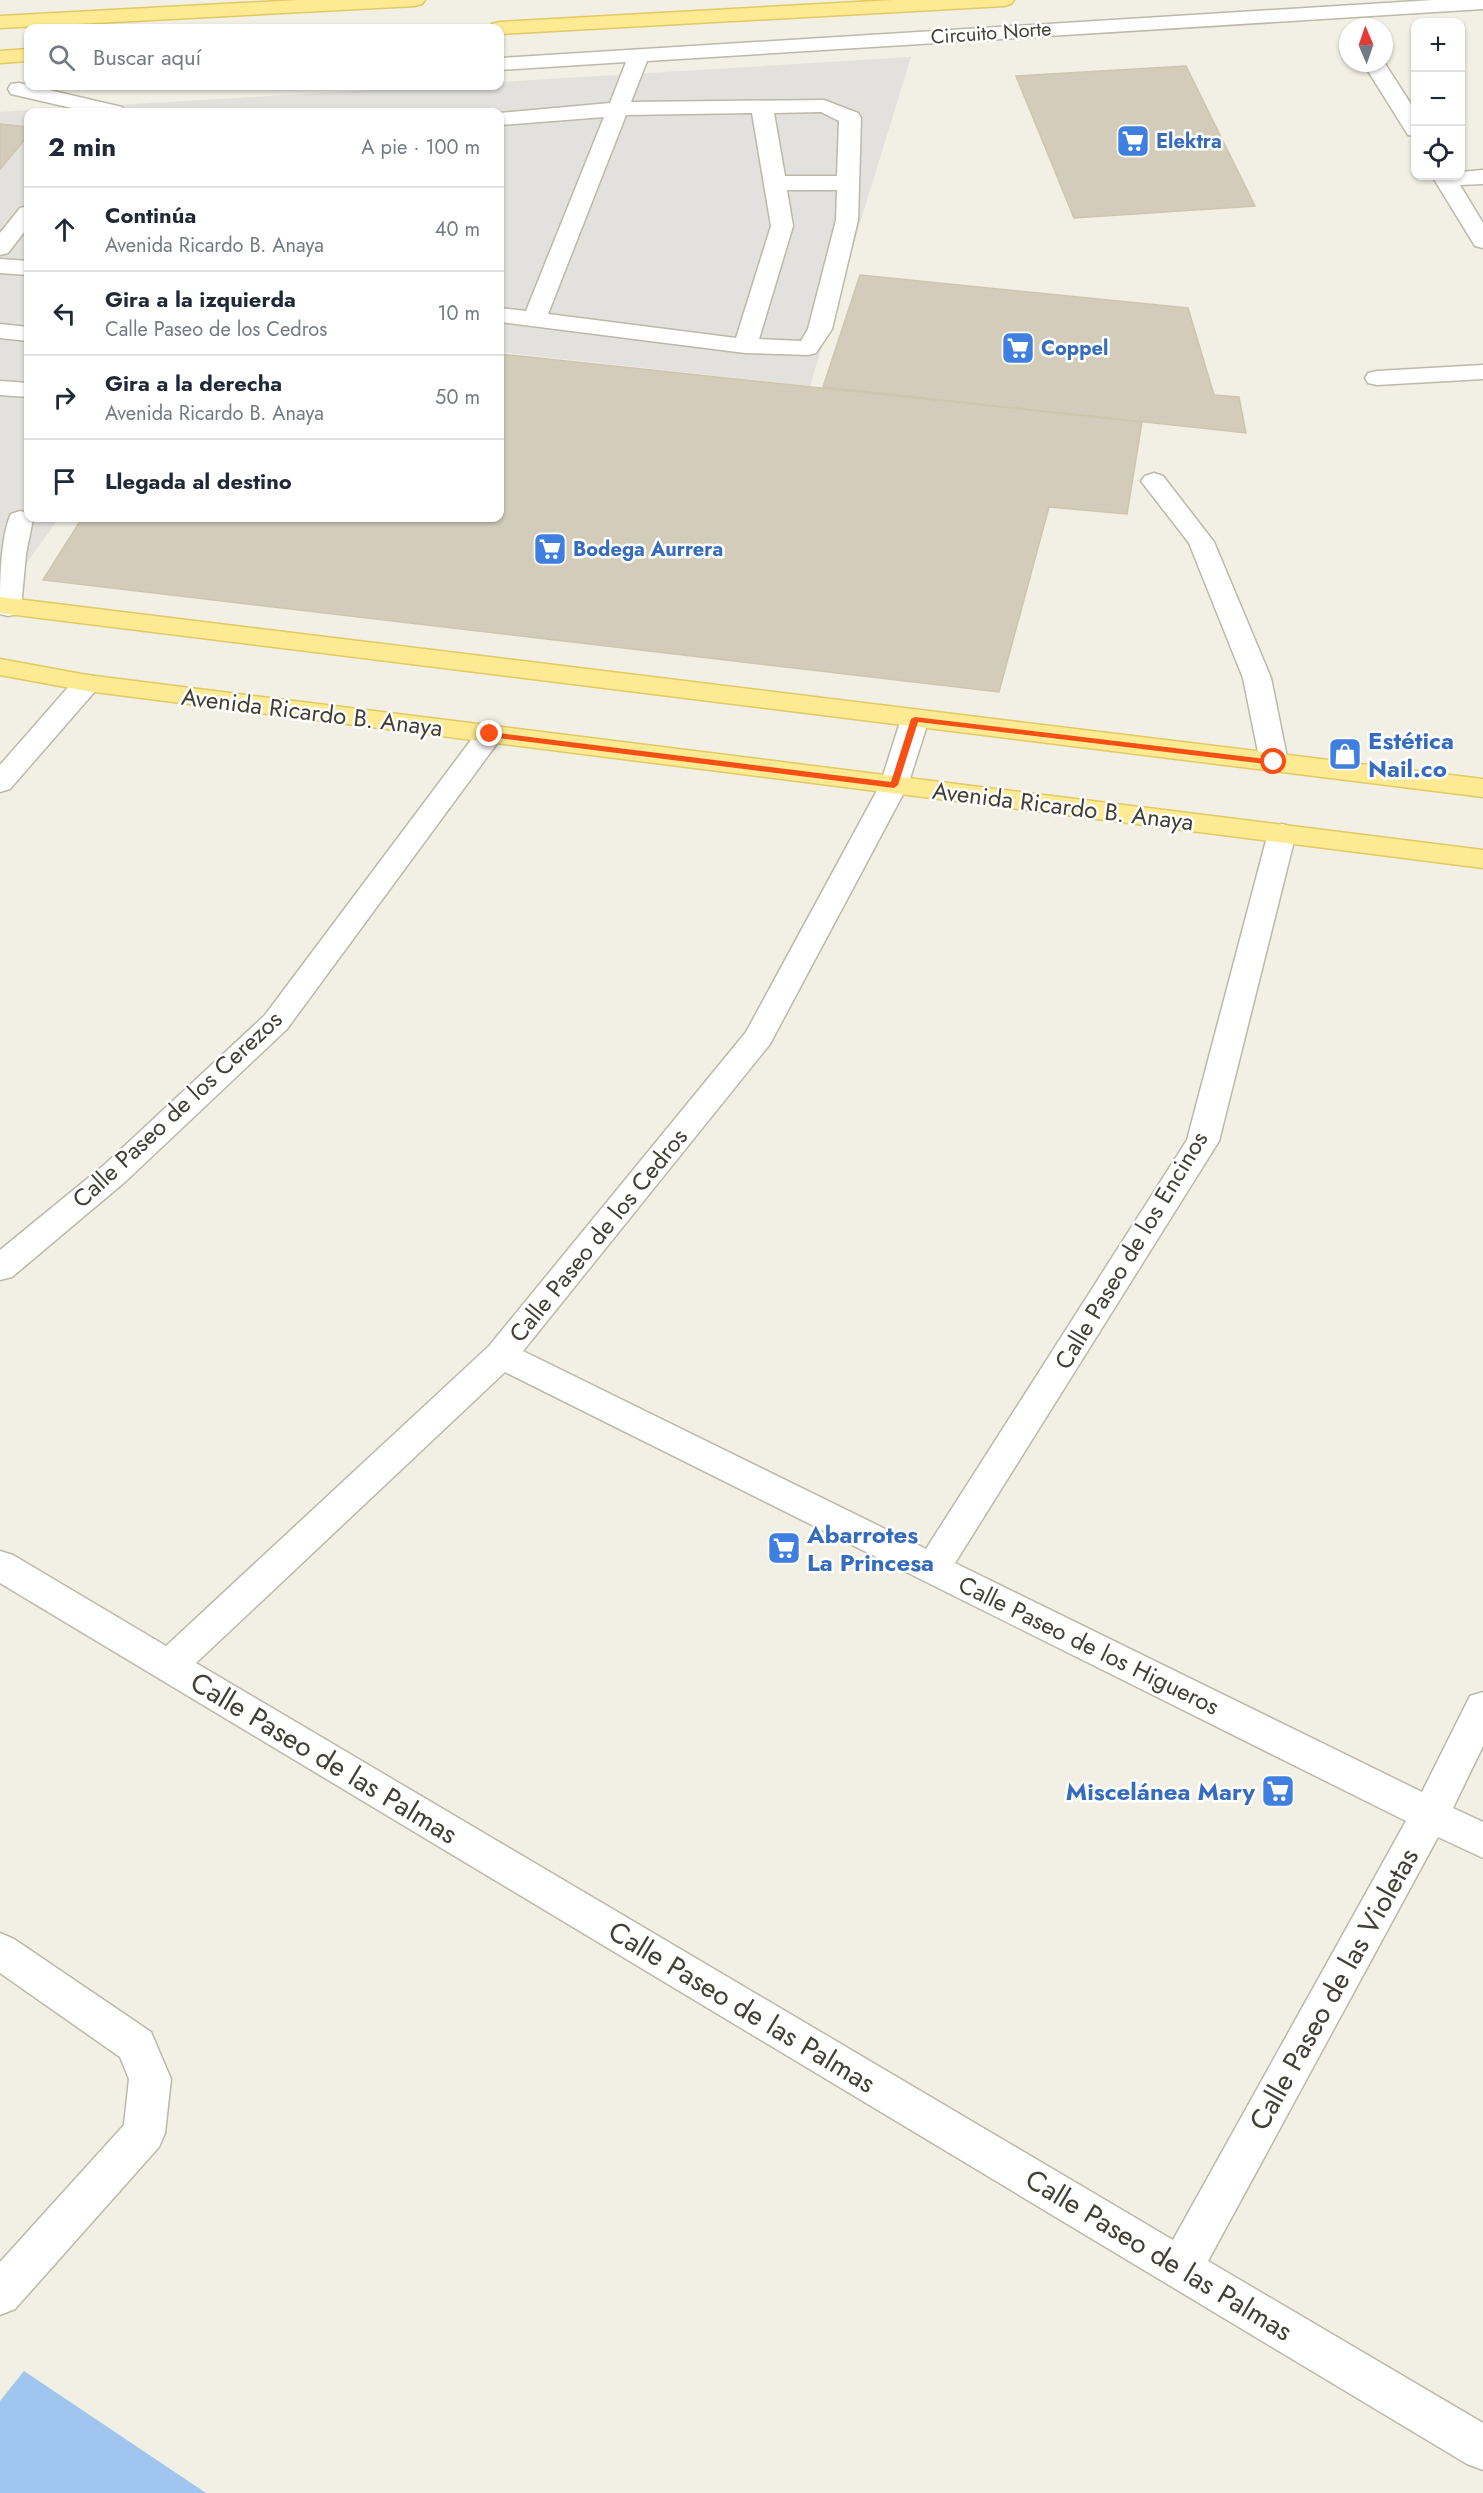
<!DOCTYPE html>
<html lang="es">
<meta charset="utf-8">
<style>
body{margin:0;font-family:Jost,sans-serif;background:#f2f2f3;color:#1f2937}
.controls{position:absolute;right:18px;top:18px;display:grid;overflow:hidden;border-radius:12px;box-shadow:0 2px 4px #0004}
.controls button{width:54px;height:54px;display:grid;place-items:center;padding:0;border:0;border-bottom:2px solid #e0e1e3;background:#fff;color:#1f2937;font:30px sans-serif}
.compass{position:absolute;left:1339px;top:18px;width:54px;height:54px;border-radius:50%;background:#fff;box-shadow:0 2px 4px #0004;rotate:358deg}
.stop{position:absolute;width:18px;height:18px;margin:-14px;border:4px solid #f75016;border-radius:50%;background:#fff}
.stop.end{background:#f75016;border-color:#fff;box-shadow:0 2px 6px #0008}
.list{margin:0;padding:0;list-style:none}
h2{display:flex;justify-content:space-between;align-items:center;height:78px;margin:0;padding:0 24px;font-size:26px}
h2 small{font-size:20px;font-weight:400;color:#747a83}
.list li{display:grid;grid-template-columns:39px 1fr auto;gap:18px;align-items:center;box-sizing:border-box;height:84px;padding:0 24px;border-top:2px solid #e0e1e3}
.list b{display:block;font-size:22px;white-space:nowrap}
.list p{margin:0;font-size:20px;white-space:nowrap;color:#747a83}
.list em{font-size:20px;font-style:normal;color:#747a83}
.icon{flex:none;width:33px;height:33px;fill:none;stroke:currentColor;stroke-width:2;stroke-linecap:round;stroke-linejoin:round}
.map{position:relative;flex:none;width:1483px;height:2493px;overflow:hidden}
.search{position:absolute;background:#fff;box-shadow:0 2px 4px #0004;left:24px;top:24px;width:480px;height:66px;display:flex;align-items:center;gap:15px;box-sizing:border-box;padding:0 21px;border-radius:12px;color:#747a83;font-size:22px}
.panel{position:absolute;background:#fff;box-shadow:0 2px 4px #0004;left:24px;top:108px;width:480px;height:414px;border-radius:12px}
.map>svg:first-child{display:block}
.parking{fill:#e2e1dd}
.water{fill:#a0c6ef}
.building{fill:#d3ccba;stroke:#cec5ad;stroke-width:1.5}
.lines{fill:none;stroke-linecap:round;stroke-linejoin:round}
.minor-casing{stroke:#bdb8a7;stroke-width:3}
.major-casing{stroke:#e1c963;stroke-width:3}
.minor{fill:#fff;fill-rule:evenodd}
.major{fill:#fdea92;fill-rule:evenodd}
.route{fill:#f75016}
.labels{text-anchor:middle;dominant-baseline:central;stroke-width:5;stroke-linejoin:round;paint-order:stroke}
.far-street-label{font-size:20px;fill:#443f34;stroke:#fff}
.far-shop-label{font-size:20px;font-weight:bold;fill:#366cbe;stroke:#fff;text-anchor:start}
.street-label{font-size:24px;fill:#443f34;stroke:#fff}
.shop-label{font-size:24px;font-weight:bold;fill:#366cbe;stroke:#fff;text-anchor:start}
.near-street-label{font-size:28px;fill:#443f34;stroke:#fff}
</style>
<div class="map">
<svg width="1483" height="2493" viewBox="0 0 1483 2493">
<rect width="100%" height="100%" fill="#f2efe4"/>
<!-- parking -->
<polygon class="parking" points="911,57 810,386 500,352 500,112 28,112 28,518 59,518 10,586 0,582 0,112 438,86 500,86 500,82"/>
<!-- water -->
<polygon class="water" points="24,2371 206,2493 0,2493 0,2401"/>
<!-- building -->
<g class="building">
<polygon points="1186,66 1255,206 1074,218 1016,76"/>
<polygon points="0,124 28,127 28,136 0,169"/>
<polygon points="860,275 1188,308 1214,395 1239,397 1246,433 823,387"/>
<polygon points="500,354 1142,422 1127,514 1049,507 999,692 43,580 82,518 500,518"/>
</g>
<g class="lines">
<defs>
<g id="minor">
<path d="M1433,0H1483V9L647,61L631,102L824,100L858,113L861,118L858,220L832,329L816,353L808,355L745,353L500,322V308L526,311L604,117L500,125V113L610,103L626,62L500,70V58ZM821,112L839,121L837,176H785L774,113ZM752,113L771,226L736,338L548,314L626,115ZM787,190H837L836,220L808,329L801,341L759,339L793,226Z"/>
<polygon points="1363,63 1384,62 1416,112 1416,136 1408,135"/>
<polygon points="19,83 122,107 125,112 89,112 11,94 8,89 11,84"/>
<polygon points="1483,170 1483,184 1460,185 1483,223 1483,248 1475,246 1432,176 1460,176 1460,172"/>
<polygon points="28,206 28,227 8,253 0,255 0,233 20,208"/>
<polygon points="0,259 28,261 28,275 0,273"/>
<polygon points="0,324 28,327 28,341 0,338"/>
<polygon points="1483,365 1483,379 1377,385 1368,383 1365,378 1368,373 1377,371"/>
<polygon points="0,381 28,383 28,397 0,395"/>
<polygon points="1154,473 1163,476 1214,542 1271,678 1288,762 1284,768 1274,771 1264,768 1260,762 1243,678 1189,543 1141,481 1145,476"/>
<path d="M20,511L28,513V518L33,519L26,554L21,608L17,614L8,616L0,614C0,586 0,537 11,514Z"/>
<polygon points="87,675 97,677 101,683 97,689 10,789 0,792 0,765 77,677"/>
<path d="M915,711L925,713L929,719L908,785L770,1044L523,1351L926,1549L1187,1140L1268,833L1272,827L1282,824L1292,827L1296,833L1219,1141L955,1563L1422,1792L1470,1696L1483,1692V1746L1453,1808L1483,1822V1858L1438,1837L1208,2261L1483,2423V2470L1467,2464L0,1583V1551L13,1555L166,1646L489,1346L746,1032L880,785L901,719L905,713ZM505,1372L1406,1821L1173,2240L196,1663Z"/>
<polygon points="490,726 500,728 504,734 287,1029 126,1181 12,1277 0,1280 0,1250 104,1165 265,1015 480,728"/>
<polygon points="0,1933 14,1939 151,2032 171,2079 165,2133 159,2147 15,2309 0,2315 0,2262 124,2125 129,2079 120,2057 0,1973"/>
</g>
<g id="major">
<polygon points="299,0 425,0 422,4 415,6 0,28 0,16"/>
<polygon points="893,0 1014,0 1011,4 1004,6 500,34 500,28 489,28 492,24 499,22"/>
<polygon points="28,49 28,61 0,63 0,51"/>
<polygon points="0,597 1483,779 1483,797 0,613"/>
<polygon points="0,659 87,675 1483,850 1483,868 87,691 0,675"/>
</g>
</defs>
<!-- minor casing -->
<use href="#minor" class="minor-casing"/>
<!-- major casing -->
<use href="#major" class="major-casing"/>
<!-- minor -->
<use href="#minor" class="minor"/>
<!-- major -->
<use href="#major" class="major"/>
</g>
<!-- route -->
<polygon class="route" points="915,717 1274,760 1279,762 1274,765 918,722 898,785 894,788 490,737 486,734 490,732 891,782 911,719"/>
<!-- icons -->
<defs>
<symbol id="supermarket-square" viewBox="-11 -11 22 22"><rect x="-9" y="-9" width="18" height="18" rx="4" fill="#3f7fe0" stroke="#fff"/><path d="M-6-5.5h2.5l.6 2H6L4.5 2H-2.5L-4.4-4H-6ZM-1.5 3.2a1.3 1.3 0 1 0 .1 0ZM3 3.2a1.3 1.3 0 1 0 .1 0Z" fill="#fff"/></symbol>
<symbol id="shop-square" viewBox="-11 -11 22 22"><rect x="-9" y="-9" width="18" height="18" rx="4" fill="#3f7fe0" stroke="#fff"/><path d="M-5-2.5h2.3a2.7 3.5 0 0 1 5.4 0H5L5.5 6h-11ZM-1.5-2.5h3a1.5 2.3 0 0 0-3 0Z" fill="#fff"/></symbol>
</defs>
<g fill-rule="evenodd">
<use href="#supermarket-square" x="1114" y="122" width="38" height="38"/>
<use href="#supermarket-square" x="999" y="329" width="38" height="38"/>
<use href="#supermarket-square" x="531" y="530" width="38" height="38"/>
<use href="#shop-square" x="1326" y="735" width="38" height="38"/>
<use href="#supermarket-square" x="765" y="1529" width="38" height="38"/>
<use href="#supermarket-square" x="1259" y="1772" width="38" height="38"/>
</g>
<g class="labels">
<!-- far-street labels -->
<g class="far-street-label">
<text transform="translate(991 33) rotate(-4)">Circuito Norte</text>
</g>
<!-- far-shop labels -->
<g class="far-shop-label">
<text x="1156" y="141">Elektra</text>
<text x="1041" y="348">Coppel</text>
<text x="573" y="549">Bodega Aurrera</text>
</g>
<!-- street labels -->
<g class="street-label">
<text transform="translate(312 712) rotate(7)">Avenida Ricardo B. Anaya</text>
<text transform="translate(1063 806) rotate(7)">Avenida Ricardo B. Anaya</text>
<text transform="translate(177 1109) rotate(-43)">Calle Paseo de los Cerezos</text>
<text transform="translate(598 1235) rotate(-51)">Calle Paseo de los Cedros</text>
<text transform="translate(1131 1250) rotate(-59)">Calle Paseo de los Encinos</text>
<text transform="translate(1089 1645) rotate(26)">Calle Paseo de los Higueros</text>
</g>
<!-- shop labels -->
<g class="shop-label">
<text x="1368" y="740">Estética<tspan x="1368" dy="28">Nail.co</tspan></text>
<text x="807" y="1534">Abarrotes<tspan x="807" dy="28">La Princesa</tspan></text>
<text x="1255" y="1791" text-anchor="end">Miscelánea Mary</text>
</g>
<!-- near-street labels -->
<g class="near-street-label">
<text transform="translate(324 1758) rotate(31)">Calle Paseo de las Palmas</text>
<text transform="translate(1334 1989) rotate(-61)">Calle Paseo de las Violetas</text>
<text transform="translate(742 2007) rotate(31)">Calle Paseo de las Palmas</text>
<text transform="translate(1159 2255) rotate(31)">Calle Paseo de las Palmas</text>
</g>
</g>
</svg>
<div class="controls">
<button>+</button>
<button>−</button>
<button><svg class="icon" aria-label="locate" viewBox="0 0 24 24"><circle cx="12" cy="12" r="6"/><path d="M12 2v4M12 18v4M2 12h4M18 12h4"/></svg></button>
</div>
<svg class="compass" viewBox="-18 -18 36 36"><path d="M0-13l5 13h-10z" fill="#e53935"/><path d="M0 13l5-13h-10z" fill="#747a83"/></svg>
<div class="stop" style="left:1274px;top:762px"></div>
<div class="stop end" style="left:490px;top:734px"></div>
<div class="search"><svg class="icon" aria-label="search" viewBox="0 0 24 24"><circle cx="10" cy="10" r="6"/><path d="M15 15l6 6"/></svg>Buscar aquí</div>
<section class="panel">
<h2>2 min<small>A pie · 100 m</small></h2>
<ul class="list">
<li><svg class="icon" aria-label="ahead" viewBox="0 0 24 24"><path d="M12 20V5M6 11l6-6 6 6"/></svg><div><b>Continúa</b><p>Avenida Ricardo B. Anaya</p></div><em>40 m</em></li>
<li><svg class="icon" aria-label="left" viewBox="0 0 24 24"><path d="M17 20v-9H6M10 6l-5 5 5 5"/></svg><div><b>Gira a la izquierda</b><p>Calle Paseo de los Cedros</p></div><em>10 m</em></li>
<li><svg class="icon" aria-label="right" viewBox="0 0 24 24"><path d="M7 20v-9h11M14 6l5 5-5 5"/></svg><div><b>Gira a la derecha</b><p>Avenida Ricardo B. Anaya</p></div><em>50 m</em></li>
<li><svg class="icon" aria-label="arrive" viewBox="0 0 24 24"><path d="M6 21V4h12l-3 4 3 4H6"/></svg><div><b>Llegada al destino</b></div></li>
</ul>
</section>
</div>
